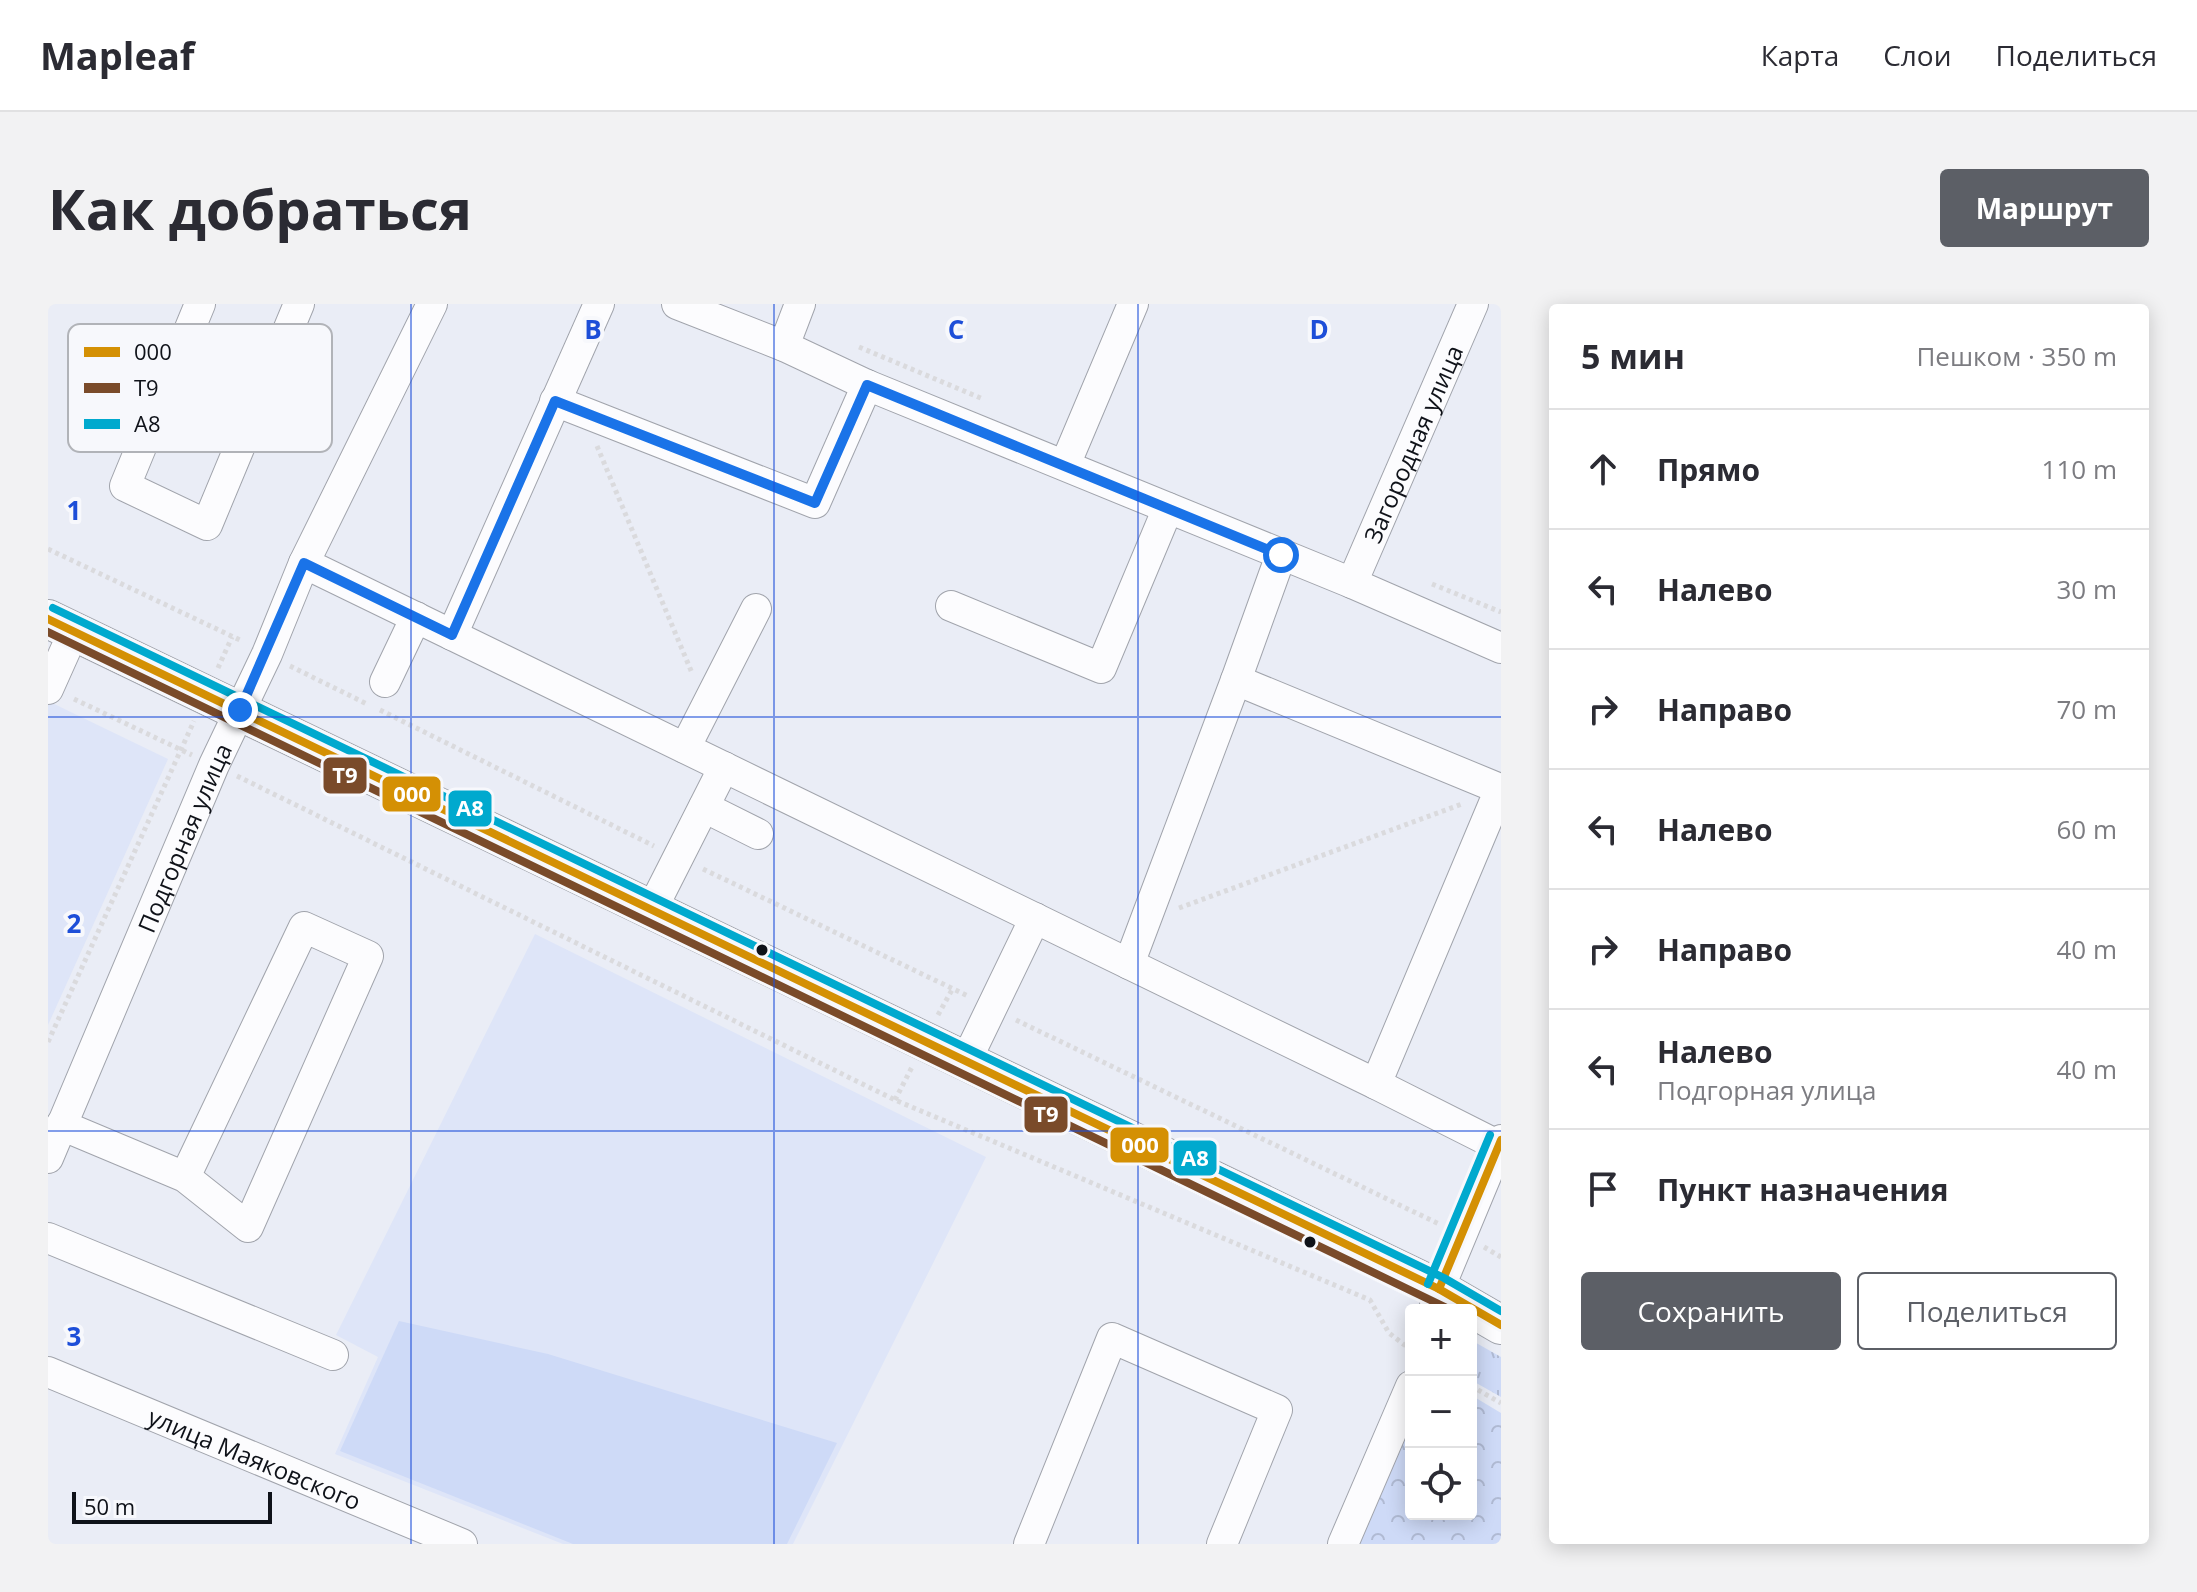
<!DOCTYPE html>
<html lang="ru">
<meta charset="utf-8">
<style>
body{margin:0;font-family:"Open Sans",sans-serif;background:#f2f2f3;color:#2b2b33}
.controls{position:absolute;right:24px;bottom:24px;display:grid;overflow:hidden;border-radius:8px;box-shadow:0 4px 20px #0003}
.controls button{width:72px;height:72px;display:grid;place-items:center;padding:0;border:0;border-bottom:2px solid #e1e1e2;background:#fff;color:#2b2b33;font:40px sans-serif}
.scale{position:absolute;left:24px;bottom:20px;width:200px;box-sizing:border-box;padding-left:8px;border:4px solid #0f1219;border-top:0;font-size:22px;line-height:28px;white-space:nowrap;color:#0f1219;-webkit-text-stroke:6px #f7f8fc;paint-order:stroke}
.stop{position:absolute;width:24px;height:24px;margin:-18px;border:6px solid #1a73e8;border-radius:50%;background:#fff}
.stop.end{background:#1a73e8;border-color:#fff;box-shadow:0 2px 8px #0008}
.list{margin:0;padding:0;list-style:none}
h2{display:flex;justify-content:space-between;align-items:center;height:104px;margin:0;padding:0 32px;font-size:34px}
h2 small{font-size:26px;font-weight:400;color:#7c7c81}
.list li{display:grid;grid-template-columns:52px 1fr auto;gap:24px;align-items:center;box-sizing:border-box;height:120px;padding:0 32px;border-top:2px solid #e1e1e2}
.list b{display:block;font-size:30px;white-space:nowrap}
.list p{margin:0;font-size:26px;white-space:nowrap;color:#7c7c81}
.list em{font-size:26px;font-style:normal;color:#7c7c81}
.actions{display:flex;gap:16px;padding:24px 32px}
.actions a{flex:1;padding:18px 0;border:2px solid #5c5f66;border-radius:8px;text-align:center;font-size:28px;color:#5c5f66}
.actions .main{background:#5c5f66;color:#fff}
.icon{flex:none;width:44px;height:44px;fill:none;stroke:currentColor;stroke-width:2;stroke-linecap:round;stroke-linejoin:round}
.map{position:relative;flex:none;width:1453px;height:1240px;overflow:hidden;border-radius:8px}
header{display:flex;align-items:center;gap:48px;box-sizing:border-box;height:112px;padding:0 40px;background:#fff;border-bottom:2px solid #e1e1e2}
header strong{font-size:38px}
nav{display:flex;gap:44px;margin-inline-start:auto;font-size:28px}
.intro{display:flex;align-items:center;justify-content:space-between;box-sizing:border-box;height:192px;padding:0 48px}
h1{margin:0;font-size:56px}
.button{padding:20px 36px;border-radius:8px;background:#5c5f66;color:#fff;font-size:28px;font-weight:700}
main{display:flex;gap:48px;padding:0 48px}
aside{flex:1;background:#fff;border-radius:8px;box-shadow:0 4px 20px #0003}
.map>svg:first-child{display:block}
.built{fill:#dee5f8}
.grass{fill:url(#grass-tufts)}
.park{fill:url(#park-crowns)}
.garden{fill:#cedaf7}
.lines{fill:none;stroke-linecap:round;stroke-linejoin:round}
.minor-casing{stroke:#a1a4ac;stroke-width:32}
.major-casing{stroke:#a1a4ac;stroke-width:40}
.path{stroke:#dadadd;stroke-width:5;stroke-dasharray:4 4;stroke-linecap:butt}
.minor{stroke:#fcfcfe;stroke-width:30}
.major{stroke:#fcfcfe;stroke-width:38}
.bus-1-casing{stroke:#f7f8fc;stroke-width:14}
.bus-2-casing{stroke:#f7f8fc;stroke-width:14}
.bus-3-casing{stroke:#f7f8fc;stroke-width:14}
.bus-1{stroke:#d49004;stroke-width:8}
.bus-2{stroke:#7a4b2a;stroke-width:8}
.bus-3{stroke:#00a9ce;stroke-width:8}
.route{stroke:#1a73e8;stroke-width:10}
.grid{fill:none;stroke:#1d4ed8;stroke-width:2;stroke-opacity:0.55}
.bus-dot{fill:#0f1219;stroke:#f7f8fc;stroke-width:3}
.labels{text-anchor:middle;dominant-baseline:central;stroke-width:8;stroke-linejoin:round;paint-order:stroke}
.street-label{font-size:24px;fill:#0f1219;stroke:#f7f8fc}
.key{fill:#f7f8fc;stroke:#b1b3b8;stroke-width:2}
.key-label{font-size:22px;fill:#0f1219}
.grid-label{font-size:26px;text-anchor:middle;font-weight:bold;fill:#1d4ed8;stroke:#f7f8fc;stroke-width:8;stroke-linejoin:round;paint-order:stroke}
.line-badge{stroke:#f7f8fc;stroke-width:3}
.badge-label{font-size:22px;text-anchor:middle;font-weight:bold;fill:#fff}
</style>
<header>
<strong>Mapleaf</strong>
<nav><a>Карта</a><a>Слои</a><a>Поделиться</a></nav>
</header>
<div class="intro"><h1>Как добраться</h1><a class="button">Маршрут</a></div>
<main>
<div class="map">
<svg width="1453" height="1240" viewBox="0 0 1453 1240">
<defs>
<pattern id="grass-tufts" width="24" height="20" patternUnits="userSpaceOnUse" patternTransform="scale(2)"><rect width="24" height="20" fill="#cedaf7"/><path d="M3 7l-1-3M5 7V3M7 7l1-3M15 17l-1-3M17 17v-4M19 17l1-3" fill="none" stroke="#b0bad3"/></pattern>
<pattern id="park-crowns" width="20" height="18" patternUnits="userSpaceOnUse" patternTransform="scale(2)"><rect width="20" height="18" fill="#cedaf7"/><path d="M2 6a3 3 0 1 1 6 0M12 15a3 3 0 1 1 6 0" fill="none" stroke="#b0bad3"/></pattern>
</defs>
<rect width="100%" height="100%" fill="#eaedf6"/>
<!-- built -->
<g class="built">
<polygon points="0,397 120,455 0,721"/>
<polygon points="487,630 938,853 745,1240 515,1240 287,1150 330,1053 288,1031"/>
</g>
<!-- grass -->
<polygon class="grass" points="1423,1036 1453,1053 1453,1093 1423,1076"/>
<!-- park -->
<polygon class="park" points="1423,1091 1453,1109 1453,1240 1308,1240 1363,1108 1363,1210 1423,1210"/>
<!-- garden -->
<polygon class="garden" points="351,1017 500,1050 789,1139 739,1240 525,1240 292,1147"/>
<g class="lines">
<defs>
<g id="minor">
<polyline points="152,0 77,182 159,221 251,0"/>
<polyline points="629,0 736,42 819,81 1304,279 1453,344"/>
<polyline points="736,42 752,0"/>
<polyline points="507,97 767,199 819,81"/>
<polyline points="1017,161 1085,0"/>
<polyline points="1233,251 1188,376 1452,485 1328,780 1451,842"/>
<polyline points="256,259 1328,780"/>
<path id="s1" d="M1304,279L1425,0"/>
<polyline points="903,302 1053,364 1120,204"/>
<polyline points="404,331 551,0"/>
<polyline points="337,378 368,313"/>
<polyline points="0,385 26,327"/>
<polyline points="637,444 708,305"/>
<polyline points="656,503 710,530"/>
<polyline points="603,607 676,463"/>
<polyline points="1081,660 1188,376"/>
<polyline points="918,757 987,614"/>
<polyline points="13,821 137,873 256,623 320,652 200,923 137,873"/>
<path id="s2" d="M0,854L166,461L219,350L256,259L384,0"/>
<polyline points="0,934 285,1051"/>
<polyline points="1386,1006 1391,985 1453,836"/>
<path id="s3" d="M0,1068L414,1240"/>
<polyline points="981,1240 1064,1034 1229,1106 1174,1240"/>
<polyline points="1295,1240 1363,1082"/>
</g>
<polyline id="major" points="0,315 1391,985 1453,1021"/>
</defs>
<!-- minor casing -->
<use href="#minor" class="minor-casing"/>
<!-- major casing -->
<use href="#major" class="major-casing"/>
<!-- path -->
<g class="path">
<polyline points="811,43 935,95"/>
<polyline points="549,142 644,369"/>
<polyline points="0,245 194,337"/>
<polyline points="1384,280 1453,308"/>
<polyline points="242,362 319,400"/>
<polyline points="170,364 184,333"/>
<polyline points="26,395 144,451"/>
<polyline points="332,406 606,542"/>
<polyline points="189,472 847,796 1322,996 1341,1029 1363,1046"/>
<polyline points="655,565 920,692"/>
<polyline points="1131,604 1414,500"/>
<polyline points="890,711 905,684"/>
<polyline points="968,716 1391,920"/>
<polyline points="0,738 146,417"/>
<polyline points="847,796 864,763"/>
<polyline points="1436,943 1453,953"/>
<polyline points="1423,1082 1453,1099"/>
</g>
<!-- minor -->
<use href="#minor" class="minor"/>
<!-- major -->
<use href="#major" class="major"/>
<defs>
<g id="bus-1">
<polyline points="0,315 1391,985 1453,1021"/>
<polyline points="1391,985 1453,836"/>
</g>
<polyline id="bus-2" points="0,328 1403,1006"/>
<g id="bus-3">
<polyline points="5,304 1396,974 1453,1007"/>
<polyline points="1380,980 1442,831"/>
</g>
</defs>
<!-- bus-1 casing -->
<use href="#bus-1" class="bus-1-casing"/>
<!-- bus-2 casing -->
<use href="#bus-2" class="bus-2-casing"/>
<!-- bus-3 casing -->
<use href="#bus-3" class="bus-3-casing"/>
<!-- bus-1 -->
<use href="#bus-1" class="bus-1"/>
<!-- bus-2 -->
<use href="#bus-2" class="bus-2"/>
<!-- bus-3 -->
<use href="#bus-3" class="bus-3"/>
</g>
<g class="lines">
<!-- route -->
<polyline class="route" points="192,406 256,259 404,331 507,97 767,199 819,81 1233,251"/>
</g>
<!-- grid -->
<path class="grid" d="M363,0V1240M726,0V1240M1090,0V1240M0,413H1453M0,827H1453"/>
<!-- markers -->
<g class="bus-dot">
<circle cx="714" cy="646" r="7"/>
<circle cx="1262" cy="938" r="7"/>
</g>
<g class="labels">
<!-- street labels -->
<g class="street-label">
<text stroke="none"><textPath href="#s1" startOffset="152">Загородная улица</textPath></text>
<text stroke="none"><textPath href="#s2" startOffset="348">Подгорная улица</textPath></text>
<text stroke="none"><textPath href="#s3" startOffset="224">улица Маяковского</textPath></text>
</g>
</g>
<!-- legend -->
<rect x="20" y="20" width="264" height="128" rx="12" class="key"/>
<rect x="36" y="43" width="36" height="10" fill="#d49004"/>
<rect x="36" y="79" width="36" height="10" fill="#7a4b2a"/>
<rect x="36" y="115" width="36" height="10" fill="#00a9ce"/>
<g class="key-label">
<text x="86" y="56">000</text>
<text x="86" y="92">Т9</text>
<text x="86" y="128">А8</text>
</g>
<g class="grid-label">
<text x="545" y="35">B</text>
<text x="908" y="35">C</text>
<text x="1271" y="35">D</text>
<text x="26" y="216">1</text>
<text x="26" y="629">2</text>
<text x="26" y="1042">3</text>
</g>
<g class="line-badge">
<rect x="274" y="452" width="46" height="39" rx="8" fill="#7a4b2a"/>
<rect x="333" y="471" width="61" height="38" rx="8" fill="#d49004"/>
<rect x="399" y="485" width="46" height="39" rx="8" fill="#00a9ce"/>
<rect x="975" y="791" width="46" height="39" rx="8" fill="#7a4b2a"/>
<rect x="1061" y="822" width="61" height="38" rx="8" fill="#d49004"/>
<rect x="1124" y="835" width="46" height="38" rx="8" fill="#00a9ce"/>
</g>
<g class="badge-label">
<text x="297" y="479">Т9</text>
<text x="364" y="498">000</text>
<text x="422" y="512">А8</text>
<text x="998" y="818">Т9</text>
<text x="1092" y="849">000</text>
<text x="1147" y="862">А8</text>
</g>
</svg>
<div class="controls">
<button>+</button>
<button>−</button>
<button><svg class="icon" aria-label="locate" viewBox="0 0 24 24"><circle cx="12" cy="12" r="6"/><path d="M12 2v4M12 18v4M2 12h4M18 12h4"/></svg></button>
</div>
<div class="scale">50 m</div>
<div class="stop" style="left:1233px;top:251px"></div>
<div class="stop end" style="left:192px;top:406px"></div>
</div>
<aside>
<h2>5 мин<small>Пешком · 350 m</small></h2>
<ul class="list">
<li><svg class="icon" aria-label="ahead" viewBox="0 0 24 24"><path d="M12 20V5M6 11l6-6 6 6"/></svg><div><b>Прямо</b></div><em>110 m</em></li>
<li><svg class="icon" aria-label="left" viewBox="0 0 24 24"><path d="M17 20v-9H6M10 6l-5 5 5 5"/></svg><div><b>Налево</b></div><em>30 m</em></li>
<li><svg class="icon" aria-label="right" viewBox="0 0 24 24"><path d="M7 20v-9h11M14 6l5 5-5 5"/></svg><div><b>Направо</b></div><em>70 m</em></li>
<li><svg class="icon" aria-label="left" viewBox="0 0 24 24"><path d="M17 20v-9H6M10 6l-5 5 5 5"/></svg><div><b>Налево</b></div><em>60 m</em></li>
<li><svg class="icon" aria-label="right" viewBox="0 0 24 24"><path d="M7 20v-9h11M14 6l5 5-5 5"/></svg><div><b>Направо</b></div><em>40 m</em></li>
<li><svg class="icon" aria-label="left" viewBox="0 0 24 24"><path d="M17 20v-9H6M10 6l-5 5 5 5"/></svg><div><b>Налево</b><p>Подгорная улица</p></div><em>40 m</em></li>
<li><svg class="icon" aria-label="arrive" viewBox="0 0 24 24"><path d="M6 21V4h12l-3 4 3 4H6"/></svg><div><b>Пункт назначения</b></div></li>
</ul>
<div class="actions"><a class="main">Сохранить</a><a>Поделиться</a></div>
</aside>
</main>
